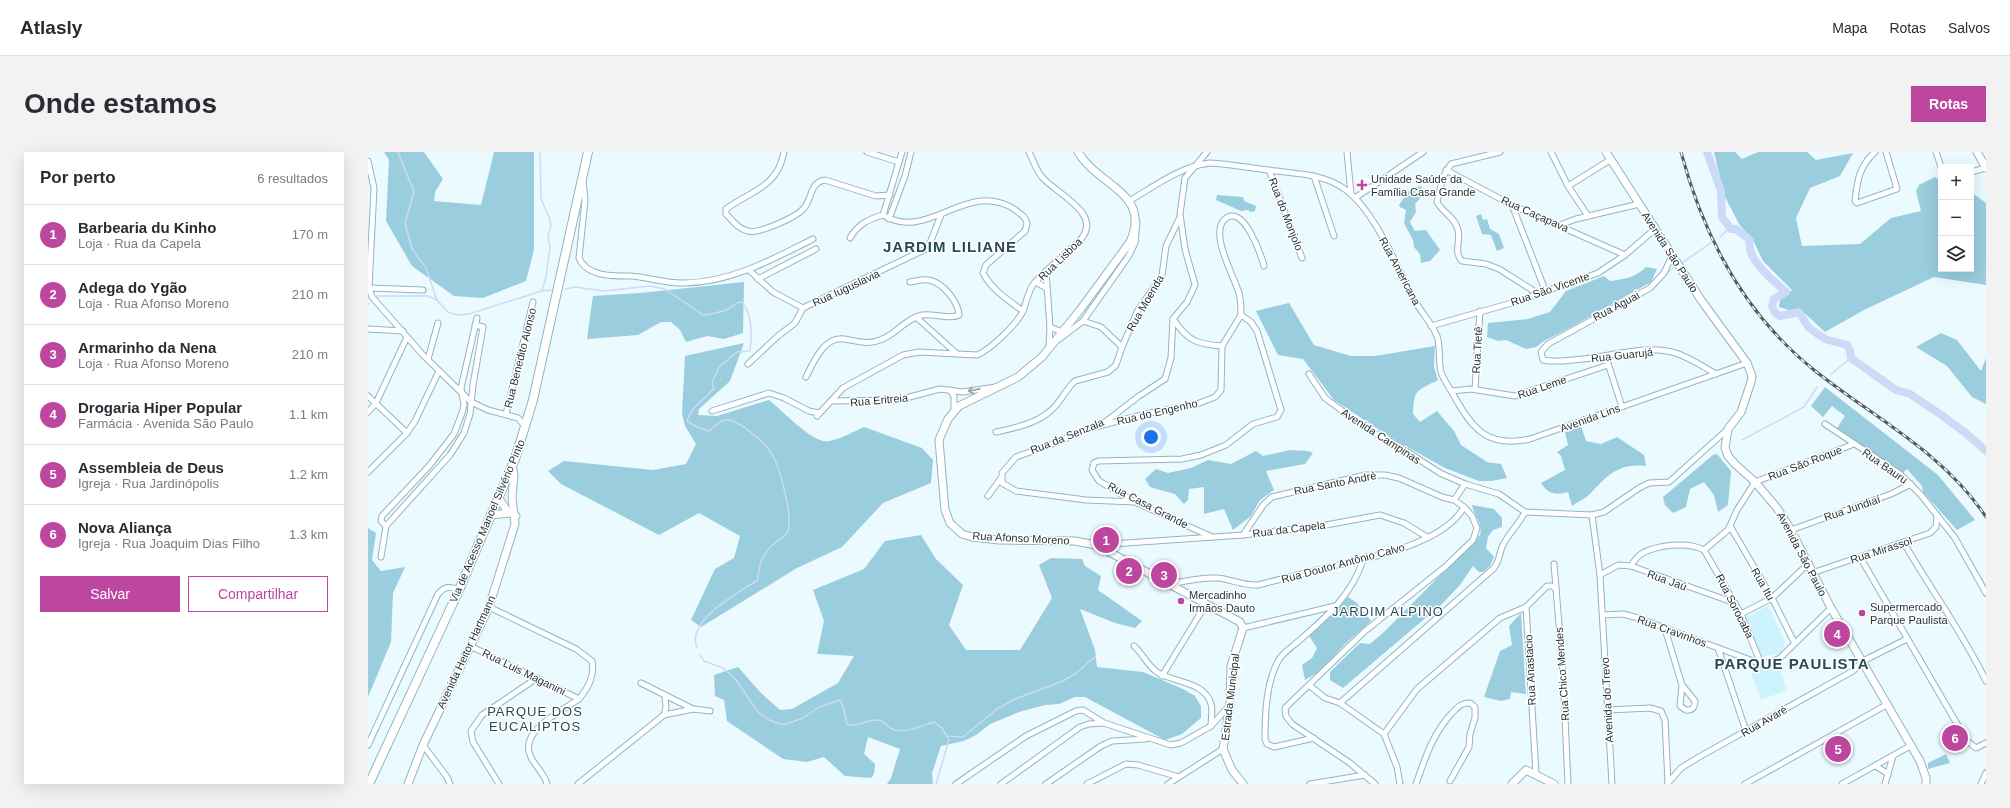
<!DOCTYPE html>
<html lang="pt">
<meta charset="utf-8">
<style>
body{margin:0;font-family:Helvetica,sans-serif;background:#f2f2f3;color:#2b2b33}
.controls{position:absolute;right:12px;top:12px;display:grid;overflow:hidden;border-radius:0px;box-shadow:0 4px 16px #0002}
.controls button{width:36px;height:36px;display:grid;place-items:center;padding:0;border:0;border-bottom:1px solid #e1e1e2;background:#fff;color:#2b2b33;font:20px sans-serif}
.you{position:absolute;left:783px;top:285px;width:14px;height:14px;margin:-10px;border:3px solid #fff;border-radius:50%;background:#1a73e8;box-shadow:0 0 0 6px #1a73e833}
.badge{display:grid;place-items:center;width:26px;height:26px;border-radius:50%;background:#bd479f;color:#fff;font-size:13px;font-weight:700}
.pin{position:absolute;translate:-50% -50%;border:2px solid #fff;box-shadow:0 1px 4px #0006}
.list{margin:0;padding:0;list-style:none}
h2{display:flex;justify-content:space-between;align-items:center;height:52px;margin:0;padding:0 16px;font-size:17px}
h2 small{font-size:13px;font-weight:400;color:#7c7c81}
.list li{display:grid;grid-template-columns:26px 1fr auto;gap:12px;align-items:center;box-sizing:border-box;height:60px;padding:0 16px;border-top:1px solid #e1e1e2}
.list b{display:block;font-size:15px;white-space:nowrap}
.list p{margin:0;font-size:13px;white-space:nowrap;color:#7c7c81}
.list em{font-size:13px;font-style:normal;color:#7c7c81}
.actions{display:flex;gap:8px;padding:12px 16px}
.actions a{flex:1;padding:9px 0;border:1px solid #bd479f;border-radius:0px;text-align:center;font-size:14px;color:#bd479f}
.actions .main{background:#bd479f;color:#fff}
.icon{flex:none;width:22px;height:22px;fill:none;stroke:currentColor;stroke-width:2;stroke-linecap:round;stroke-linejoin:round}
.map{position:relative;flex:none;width:1618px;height:632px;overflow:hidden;border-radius:0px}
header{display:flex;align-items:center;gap:24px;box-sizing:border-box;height:56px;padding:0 20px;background:#fff;border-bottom:1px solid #e1e1e2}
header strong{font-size:19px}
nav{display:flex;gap:22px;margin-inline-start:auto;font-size:14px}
.intro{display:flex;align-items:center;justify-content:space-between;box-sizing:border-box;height:96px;padding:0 24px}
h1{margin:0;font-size:28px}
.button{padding:10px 18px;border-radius:0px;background:#bd479f;color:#fff;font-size:14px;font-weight:700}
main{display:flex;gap:24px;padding:0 24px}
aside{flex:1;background:#fff;border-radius:0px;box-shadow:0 4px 16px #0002}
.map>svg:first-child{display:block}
.built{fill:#cdf3ff}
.green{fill:#9acdde}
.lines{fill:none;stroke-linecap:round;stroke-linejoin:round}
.stream{stroke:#ccd9f7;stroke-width:1.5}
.river{stroke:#ccd9f7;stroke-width:8}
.street-casing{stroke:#90b5c1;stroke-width:7}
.secondary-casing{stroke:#90b5c1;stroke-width:9}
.primary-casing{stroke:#90b5c1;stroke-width:10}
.street{stroke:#fff;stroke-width:5}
.secondary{stroke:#fff;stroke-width:7}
.primary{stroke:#fff;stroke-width:8}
.rail-casing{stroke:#4e5d61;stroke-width:3}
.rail{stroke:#fff;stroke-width:1.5;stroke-dasharray:4.5;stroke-linecap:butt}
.oneway{stroke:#9aa1a3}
.poi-dot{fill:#bd479f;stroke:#fff;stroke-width:1.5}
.labels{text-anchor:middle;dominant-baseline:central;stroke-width:3;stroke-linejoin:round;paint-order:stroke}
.poi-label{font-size:11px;fill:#1f2e32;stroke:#fff;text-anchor:start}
.street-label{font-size:11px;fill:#1f2e32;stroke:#fff}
.quarter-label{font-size:13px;letter-spacing:1px;fill:#294b56;stroke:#fff}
.district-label{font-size:15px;font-weight:bold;letter-spacing:1px;fill:#294b56;stroke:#fff}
</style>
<header>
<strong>Atlasly</strong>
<nav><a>Mapa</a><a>Rotas</a><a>Salvos</a></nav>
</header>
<div class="intro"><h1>Onde estamos</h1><a class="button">Rotas</a></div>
<main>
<aside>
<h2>Por perto<small>6 resultados</small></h2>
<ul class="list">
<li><span class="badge">1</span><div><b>Barbearia du Kinho</b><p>Loja · Rua da Capela</p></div><em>170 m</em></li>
<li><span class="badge">2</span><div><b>Adega do Ygão</b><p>Loja · Rua Afonso Moreno</p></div><em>210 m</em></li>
<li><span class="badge">3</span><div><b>Armarinho da Nena</b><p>Loja · Rua Afonso Moreno</p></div><em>210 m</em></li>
<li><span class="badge">4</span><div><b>Drogaria Hiper Popular</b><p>Farmácia · Avenida São Paulo</p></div><em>1.1 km</em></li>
<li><span class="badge">5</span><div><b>Assembleia de Deus</b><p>Igreja · Rua Jardinópolis</p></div><em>1.2 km</em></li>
<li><span class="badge">6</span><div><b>Nova Aliança</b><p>Igreja · Rua Joaquim Dias Filho</p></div><em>1.3 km</em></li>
</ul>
<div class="actions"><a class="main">Salvar</a><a>Compartilhar</a></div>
</aside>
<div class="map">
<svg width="1618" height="632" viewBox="0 0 1618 632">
<rect width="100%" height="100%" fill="#ebfaff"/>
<!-- built -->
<g class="built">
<polygon points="1399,454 1402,457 1417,490 1413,501 1394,505 1377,466"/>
<polygon points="1410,511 1419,538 1393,548 1383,521 1389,520 1391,516 1401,515"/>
</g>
<!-- green -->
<g class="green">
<polygon points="16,0 56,0 75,27 67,40 66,49 113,53 126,0 166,0 166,98 158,129 115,146 86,144 44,114 18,69 21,8"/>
<polygon points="1346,0 1367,0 1374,7 1390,0 1439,0 1448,8 1485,1 1472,24 1442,36 1428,66 1434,94 1492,92 1523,66 1553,59 1548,39 1551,33 1567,25 1573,29 1573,117 1603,117 1603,40 1618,51 1618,133 1566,125 1496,158 1457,180 1432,157 1424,159 1411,155 1412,148 1424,138 1395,109 1385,88 1371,72 1356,43"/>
<polygon points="1053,34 1056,42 1047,52 1048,60 1042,70 1047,79 1058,78 1072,98 1062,109 1053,111 1052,102 1046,95 1045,88 1036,71 1038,58 1032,55 1031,53 1042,37"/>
<polygon points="849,43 875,45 876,49 888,54 887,59 883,60 880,58 873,59 848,48"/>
<polygon points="1113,62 1115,68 1119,67 1122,77 1131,82 1136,96 1129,99 1123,83 1114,82 1108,64"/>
<path d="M1278,115L1289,117L1283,130L1205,174L1176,189L1168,195L1158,197L1138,188L1130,189L1119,185L1120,171L1160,167L1182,160L1198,139L1236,124L1242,129C1257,127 1267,126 1278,115Z"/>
<polygon points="376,130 375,181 356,187 339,184 318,190 312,178 303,170 293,170 270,183 219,187 225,144 272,141"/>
<path d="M921,151L946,193L983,204H1007L1067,194L1066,215L1070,228C1049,239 1046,236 1045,262L1052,270L1069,259L1086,279L1093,293L1119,310L1133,312L1139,326L1123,329H1111L1077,316L1025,287L966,248L935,207L910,203L888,159Z"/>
<polygon points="1573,181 1589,188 1613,219 1618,206 1618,252 1604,245 1579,214 1548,195"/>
<path d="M376,191L362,229L331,257L330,263L349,264L401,248C414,258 446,293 461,289C473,287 485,280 496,275L554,296L565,308L563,331L515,351L474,395L429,416L333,475L323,468L347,417L366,406L372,384L331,361L291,383L193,332L180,319L196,309L285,318L318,312L328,292L317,274L314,261L317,204Z"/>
<polygon points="1457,235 1570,323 1607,368 1589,378 1555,340 1554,334 1539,317 1535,321 1469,276 1477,264 1464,254 1455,265 1443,254"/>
<path d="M1213,274L1218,289L1233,292L1249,285L1276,303L1278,314C1250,311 1240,323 1222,342C1217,347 1209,350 1204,354L1200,340C1188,343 1181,343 1173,331L1197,318L1193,304L1189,300L1200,293L1197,280Z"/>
<polygon points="922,298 940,299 945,301 937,312 898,319 906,338 892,348 883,364 865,378 856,357 836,362 836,335 821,337 820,348 816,352 807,342 782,335 777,327 788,317 800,321 823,316 840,308 863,312 888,299 895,304"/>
<polygon points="1349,302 1363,319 1360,353 1350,360 1346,343 1336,330 1322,337 1318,355 1305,361 1297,353 1295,345 1345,303"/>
<path d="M1104,353L1126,357L1134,366V375L1125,378L1120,385L1118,396L1126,405L1122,414L1115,420H1111L1105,414L1092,433L1074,452L975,536L962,528V520L992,491L1002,492L1017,479L1112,383C1115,370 1106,365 1104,353Z"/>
<polygon points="0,376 8,381 4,408 13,419 37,415 25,441 23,490 0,545"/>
<polygon points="553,383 568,407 595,433 581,473 598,498 652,498 684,446 671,413 683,406 714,407 717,414 733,424 730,438 774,469 767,476 747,471 712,457 727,498 729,515 775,520 815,537 827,544 833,554 833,566 814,582 797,588 717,545 707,545 691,552 677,553 651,560 622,572 608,583 596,589 573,594 564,621 565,632 519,632 523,626 532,597 500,585 496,602 507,612 506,622 503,626 477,624 456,605 439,610 415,607 359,569 356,548 347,544 346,523 370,515 393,541 412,558 424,557 470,531 486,504 449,502 456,469 445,438 496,417 517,389"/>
<polygon points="980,445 989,451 1003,469 976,493 954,518 937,528 934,513 944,506 949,496 941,484"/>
<polygon points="1153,461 1158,542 1143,540 1142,547 1133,549 1116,545 1132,499 1144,493 1141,474"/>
<polygon points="1578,602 1582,611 1560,617 1560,611"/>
</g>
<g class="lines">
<!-- stream -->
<g class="stream">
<polyline points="30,0 46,40 37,71 44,97 58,116 69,148"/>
<polyline points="172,0 173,47 181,65 183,73 180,84 182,95 178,125 174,138"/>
<polyline points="1352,85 1362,75"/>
<polyline points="1314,111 1344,90"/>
<polyline points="1300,120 1307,115"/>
<path d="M198,137L207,135L236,139L282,134L297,137L335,163C343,162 352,161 360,157C365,154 368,150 374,150C385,163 384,184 382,199L369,200L351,215L344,231L346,236C337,248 323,254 319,269L329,275L341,279C345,276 351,269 356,268C369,265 397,291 404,302C412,316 425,364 420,379C418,385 411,387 407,391C394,401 391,412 390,428C371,440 317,469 329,496"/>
<polyline points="9,144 60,144 69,148 80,160 89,163 101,162 174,139 184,138"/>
<polyline points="0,152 1,152"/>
<polyline points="1463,222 1483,206"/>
<polyline points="1374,288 1436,255 1449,235"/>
<path d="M332,503L336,509L355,516L368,528L390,560L401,568L416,573L435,566L451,555L472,548L475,554L479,572C491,576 498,567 509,568C516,568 519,574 524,577C535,583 555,573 566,570L574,576L581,588L568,632"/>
<polyline points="579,584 595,585 629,557 645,548 695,529 707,522 728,504"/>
</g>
<!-- river -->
<path class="river" d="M1339,0L1353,39L1354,65L1363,77H1368L1382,88C1377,107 1405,128 1418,140L1406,147L1404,154L1407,161L1412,164L1431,160L1441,176L1457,187L1479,193L1482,199L1483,206L1528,238L1542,242L1572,262L1599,282L1618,299"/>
<defs>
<g id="street">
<path d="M416,0C409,36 384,38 358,57V62C364,68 370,77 380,79C391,82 429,65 436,56C444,47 442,30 457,28L508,44L522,43"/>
<polyline points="499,0 531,10"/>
<polyline points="979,0 983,42"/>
<path d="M1132,0L1083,12L1075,25L1069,50C1074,60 1087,65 1090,78C1093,89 1085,100 1094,109L1118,112L1131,117L1169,141"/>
<polyline points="1183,0 1200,34 1220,64"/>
<path d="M1507,0C1491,14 1489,30 1487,49L1489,51L1529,37L1518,0"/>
<polyline points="1568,0 1573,15"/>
<polyline points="0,9 6,36 1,136 4,145 55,203 103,250 120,258 150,266 157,274"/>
<polyline points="901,18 934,106"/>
<polyline points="1078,18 1144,53 1257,103"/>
<polyline points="1603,20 1618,16"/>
<polyline points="946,24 966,84"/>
<path d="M215,29L217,48L211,106C219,125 246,124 262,124C280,125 299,132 317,131C364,130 403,108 445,87"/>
<polyline points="1200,34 1242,8"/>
<polyline points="987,46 1055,0"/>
<path d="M761,49C787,34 813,14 842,11C862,12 881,16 900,18C927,22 955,21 978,38C1008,60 1030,118 1048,151C1055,162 1064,172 1069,184C1073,195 1070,208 1073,220C1076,229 1082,236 1086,244C1105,278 1120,296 1162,287L1379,211"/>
<polyline points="1144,53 1177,138"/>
<path d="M515,63C560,91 598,27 646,57C652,62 658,64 659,72L657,79L618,113L615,121C624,138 640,148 655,159"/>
<polyline points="521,67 537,24 543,0"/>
<polyline points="1192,73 1208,67 1271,52"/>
<path d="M482,86C490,72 501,67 515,63L534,0"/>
<path d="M1304,104L1296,121L1282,136L1180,192L1173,200L1175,208C1188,211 1202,208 1215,207C1243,204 1276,193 1304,200C1320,204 1334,214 1348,222"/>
<polyline points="381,118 405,140 435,156"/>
<polyline points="678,119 682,175 681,195"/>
<polyline points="390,127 448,97"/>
<polyline points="668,130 678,136"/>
<polyline points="0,136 55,138"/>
<path d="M873,163C873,155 873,148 871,141C866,124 842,83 856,68C875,49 893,103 896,114"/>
<polyline points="548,165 588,201"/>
<path d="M805,167C820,189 828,192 854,194"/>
<polyline points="715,169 733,175 754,195"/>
<polyline points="1063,174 1147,150 1230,121 1257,103 1287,77"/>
<polyline points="682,175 694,180"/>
<polyline points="0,177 35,179"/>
<polyline points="690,188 715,169 760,105 767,91 769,70"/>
<polyline points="1238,205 1254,255"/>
<polyline points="60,207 70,171"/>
<polyline points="380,212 410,184 427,171 435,156 560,96 573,63"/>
<polyline points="941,222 957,246 999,277 1032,295 1072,321 1097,332 1131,342 1157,360 1224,363 1236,360 1271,336 1281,331 1301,330 1360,277"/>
<path d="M438,225C445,211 456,184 476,187C489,189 500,193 512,188C528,183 535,168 554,163C566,161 581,168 591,163C590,149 575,131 561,128C554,127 549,129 542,130"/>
<polyline points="1107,237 1112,159"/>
<polyline points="582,238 586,244 586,259"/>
<polyline points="1084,239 1103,237 1147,244 1240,213"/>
<polyline points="0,244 39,281"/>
<polyline points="463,249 530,248 572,237 595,240 628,235"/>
<polyline points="344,259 401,241 416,246 441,259 451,261"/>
<polyline points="0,260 8,251 39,185"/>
<polyline points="138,262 165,150"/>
<path d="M449,264L475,236L535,203L551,200L609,203C622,198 649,172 655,159C659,149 660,138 667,130C681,115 698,102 713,87C735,61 687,41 674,25C668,18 665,8 661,0"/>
<polyline points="736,271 771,244 797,227 803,206 805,167 819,150 827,133 817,97 812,62 817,26 839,0"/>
<polyline points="1457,272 1532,322 1553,343 1587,386 1618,441"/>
<path d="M628,280C646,276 667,272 681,260C690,254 696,241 703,233L707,229L740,220L748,213L754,195L770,158L794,124L798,94L812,65"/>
<polyline points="0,320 39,281 47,269 71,219"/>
<polyline points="620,344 633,326"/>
<polyline points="1086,348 1097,332"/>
<polyline points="767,350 718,348 648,339 634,331 634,321 648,305 690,290 719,277 786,260 826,253 847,245 853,238 854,194 873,163"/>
<polyline points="1224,363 1232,423 1244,632"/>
<polyline points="18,374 13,369 14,364 61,314 86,282 94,261 96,253 93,236 109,166"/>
<polyline points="1362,374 1404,446 1426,490"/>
<polyline points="1423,378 1523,342 1543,332"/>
<polyline points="875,383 896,352 904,345 997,323 1017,323 1031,326 1074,345 1086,348 1096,355 1104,364 1109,376 1105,388 1077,415 997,479 917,556 918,564 924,572 982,611 1007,632"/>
<polyline points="844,385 767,350 731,329 724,318 726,311 730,309 814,307 833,303 858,293 885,272 909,265 913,258 889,179 883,170 873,163"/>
<path d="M1536,391C1563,438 1595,481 1618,529"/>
<polyline points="729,393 875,383 958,373 1012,363 1036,371 1059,385"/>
<polyline points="1336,398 1360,378 1369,358 1387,330 1486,292"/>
<polyline points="1336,398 1373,462 1393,512"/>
<polyline points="13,405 18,374 82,303 96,281 102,262 105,233 115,175 107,173"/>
<polyline points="1492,405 1599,589 1608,596 1618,591"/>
<polyline points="1186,412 1195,521 1200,632"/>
<path d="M1263,414C1266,409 1269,405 1273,402C1288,393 1320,389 1336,398"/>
<polyline points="1444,421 1562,381 1568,375 1569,363"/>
<polyline points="1232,423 1250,413 1263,414 1367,451"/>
<path d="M802,432C817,429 833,425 849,426C863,427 875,434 890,433C914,427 937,421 961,415C999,407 1076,392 1096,355"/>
<path d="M121,455L208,497L224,509C227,524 220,536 211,547C194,559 152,578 162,603C166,614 176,620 179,632"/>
<polyline points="1373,462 1404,446 1440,412"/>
<polyline points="1235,463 1255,462 1270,466 1393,512 1404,510 1412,506 1463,456"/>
<polyline points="875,476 967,454"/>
<path d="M1297,477L1314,533L1327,549C1327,555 1324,559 1318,558L1312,554L1314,533"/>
<polyline points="102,494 211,547"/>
<path d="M766,494C775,502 779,513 789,520C805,531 837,529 843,552C845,559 843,567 843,574"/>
<polyline points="1350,496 1378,579"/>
<polyline points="794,524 838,452"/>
<polyline points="273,531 325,557"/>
<polyline points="942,534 957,546 972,551 1016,582"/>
<path d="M972,551L1126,416C1132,408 1131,401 1135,393C1141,381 1151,372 1157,360"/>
<polyline points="1240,558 1282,556 1293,559 1297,568 1300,631"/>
<polyline points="296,563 298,555 297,544"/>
<polyline points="1016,582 1049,537 1132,466 1158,455"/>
<polyline points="1016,582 1029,615 1032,632"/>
<path d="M946,586L906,595L899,592L897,587C897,562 898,532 910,509C914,501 925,494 932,488C958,465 984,443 995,408"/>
<path d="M0,593L70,442C77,434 82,434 91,438"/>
<polyline points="55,593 79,625 82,632"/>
<polyline points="1508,614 1520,622"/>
<polyline points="1168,622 1158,455 1179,434 1184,434 1188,437"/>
<polyline points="1300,631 1313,616 1331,605 1485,519 1495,509 1539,487"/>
<polyline points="131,632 105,590 103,579 114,563 169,526"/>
<polyline points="210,632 296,563 325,557 342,559"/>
<polyline points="588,632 658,584 708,559 715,558 736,571 803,593 813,591 843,574 862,553"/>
<polyline points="633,632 712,575 721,572 735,571"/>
<polyline points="678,632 733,594 744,589 778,587"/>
<polyline points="719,632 758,612 770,613 811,625"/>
<polyline points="800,632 855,597"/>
<polyline points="942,632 997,623"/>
<path d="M1048,632C1057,606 1065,581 1084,561C1089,556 1094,550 1102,551L1107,555V566L1102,582L1101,595L1082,629"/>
<polyline points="1377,632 1520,552"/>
<polyline points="1474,632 1544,593"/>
<polyline points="1517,632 1525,604"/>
<polyline points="1613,632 1618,621"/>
</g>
<g id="secondary">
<path d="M710,0C731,35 784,41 762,90L712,158L674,205L650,225L591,254L580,267L571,288L577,358L582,371L594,382L604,385L631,388L707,389L728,393L872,470L875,476L863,514L862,553L855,597L864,618L875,632"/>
<polyline points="1238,0 1333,148 1379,211 1384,224 1383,230 1373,260 1360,277 1357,296 1360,304 1367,312 1387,330 1409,356 1423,378 1463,456 1552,609 1558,626 1558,632"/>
<polyline points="1609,0 1618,16"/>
<polyline points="130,345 138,357 148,364"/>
<polyline points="123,363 143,361"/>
<polyline points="40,632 55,593 121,455 147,372 144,345 146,323 144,313"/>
<polyline points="1144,632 1158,618 1186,632"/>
</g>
<polyline id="primary" points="1,632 91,438 147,307 165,248 220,0"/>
</defs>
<!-- street casing -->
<use href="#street" class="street-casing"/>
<!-- secondary casing -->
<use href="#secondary" class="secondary-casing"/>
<!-- primary casing -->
<use href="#primary" class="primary-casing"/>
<!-- street -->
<use href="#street" class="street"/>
<!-- secondary -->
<use href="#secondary" class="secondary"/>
<!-- primary -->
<use href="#primary" class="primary"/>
<defs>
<path id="rail" d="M1313,0C1336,86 1376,162 1446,218C1506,266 1575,300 1618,365"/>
</defs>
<!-- rail casing -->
<use href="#rail" class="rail-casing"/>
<!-- rail -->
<use href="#rail" class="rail"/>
</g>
<!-- one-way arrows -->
<defs><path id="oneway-shaft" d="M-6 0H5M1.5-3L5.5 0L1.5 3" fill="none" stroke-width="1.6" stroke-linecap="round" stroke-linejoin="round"/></defs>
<use class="oneway" href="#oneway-shaft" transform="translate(606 238) rotate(169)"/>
<!-- markers -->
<g class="poi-dot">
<path d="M992 27h4v4h4v4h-4v4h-4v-4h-4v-4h4z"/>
<circle cx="813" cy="449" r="4"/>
<circle cx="1494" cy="461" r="4"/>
</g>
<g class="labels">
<!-- poi labels -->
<g class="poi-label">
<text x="1003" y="27">Unidade Saúde da<tspan x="1003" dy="13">Família Casa Grande</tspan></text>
<text x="821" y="443">Mercadinho<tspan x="821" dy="13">Irmãos Dauto</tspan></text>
<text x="1502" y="455">Supermercado<tspan x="1502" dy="13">Parque Paulista</tspan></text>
</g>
<!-- street labels -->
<g class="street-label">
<text transform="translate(918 62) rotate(69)">Rua do Monjolo</text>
<text transform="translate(1167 62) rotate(24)">Rua Caçapava</text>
<text transform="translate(1302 100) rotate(57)">Avenida São Paulo</text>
<text transform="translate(692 107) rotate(-44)">Rua Lisboa</text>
<text transform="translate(1032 119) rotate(62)">Rua Americana</text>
<text transform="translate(478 136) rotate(-25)">Rua Iuguslavia</text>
<text transform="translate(1182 137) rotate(-19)">Rua São Vicente</text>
<text transform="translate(777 151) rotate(-60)">Rua Moenda</text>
<text transform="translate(1248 154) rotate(-28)">Rua Aguai</text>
<text transform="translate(1109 198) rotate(-87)">Rua Tietê</text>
<text transform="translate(1254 203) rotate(-6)">Rua Guarujá</text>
<text transform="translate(152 206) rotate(-76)">Rua Benedito Alonso</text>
<text transform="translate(1174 235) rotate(-19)">Rua Leme</text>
<text transform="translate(511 248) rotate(-5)">Rua Eritreia</text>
<text transform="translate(789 260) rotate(-13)">Rua do Engenho</text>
<text transform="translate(1222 266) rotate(-20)">Avenida Lins</text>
<text transform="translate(699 284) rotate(-22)">Rua da Senzala</text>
<text transform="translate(1013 284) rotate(33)">Avenida Campinas</text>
<text transform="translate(1437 311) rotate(-21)">Rua São Roque</text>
<text transform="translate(1517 314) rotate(35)">Rua Bauru</text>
<text transform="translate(967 331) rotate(-11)">Rua Santo Andrè</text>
<text transform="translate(780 353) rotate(27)">Rua Casa Grande</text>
<text transform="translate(1484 356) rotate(-19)">Rua Jundiaí</text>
<text transform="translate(119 369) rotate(-67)">Via de Acesso Manoel Silvério Pinto</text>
<text transform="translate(921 377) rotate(-7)">Rua da Capela</text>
<text transform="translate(653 386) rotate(3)">Rua Afonso Moreno</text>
<text transform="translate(1513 398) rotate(-18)">Rua Mirassol</text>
<text transform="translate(1434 402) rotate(62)">Avenida São Paulo</text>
<text transform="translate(975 411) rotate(-15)">Rua Doutor Antônio Calvo</text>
<text transform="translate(1299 428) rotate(20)">Rua Jaú</text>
<text transform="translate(1395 432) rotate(60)">Rua Itu</text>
<text transform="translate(1367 454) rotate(63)">Rua Sorocaba</text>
<text transform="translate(1304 479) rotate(20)">Rua Cravinhos</text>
<text transform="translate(98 500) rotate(-65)">Avenida Heitor Hartmann</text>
<text transform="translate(1162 518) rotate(-93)">Rua Anastacio</text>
<text transform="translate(156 520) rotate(26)">Rua Luis Maganini</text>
<text transform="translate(1194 522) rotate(-94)">Rua Chico Mendes</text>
<text transform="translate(862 545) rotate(-83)">Estrada Municipal</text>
<text transform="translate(1239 548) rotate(-93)">Avenida do Trevo</text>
<text transform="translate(1396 569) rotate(-30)">Rua Avaré</text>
</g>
<!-- quarter labels -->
<g class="quarter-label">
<text x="1020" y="459">JARDIM ALPINO</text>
<text x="167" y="559">PARQUE DOS<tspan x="167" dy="15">EUCALIPTOS</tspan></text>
</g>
<!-- district labels -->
<g class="district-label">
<text x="582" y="94">JARDIM LILIANE</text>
<text x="1424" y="511">PARQUE PAULISTA</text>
</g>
</g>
</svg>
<div class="controls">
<button>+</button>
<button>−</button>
<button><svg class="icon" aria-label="layers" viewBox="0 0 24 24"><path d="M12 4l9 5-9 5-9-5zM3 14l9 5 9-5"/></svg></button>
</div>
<div class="you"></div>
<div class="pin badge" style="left:738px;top:388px">1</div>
<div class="pin badge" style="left:761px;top:419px">2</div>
<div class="pin badge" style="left:796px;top:423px">3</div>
<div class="pin badge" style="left:1469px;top:482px">4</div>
<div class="pin badge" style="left:1470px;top:597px">5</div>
<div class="pin badge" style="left:1587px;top:586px">6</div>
</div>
</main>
